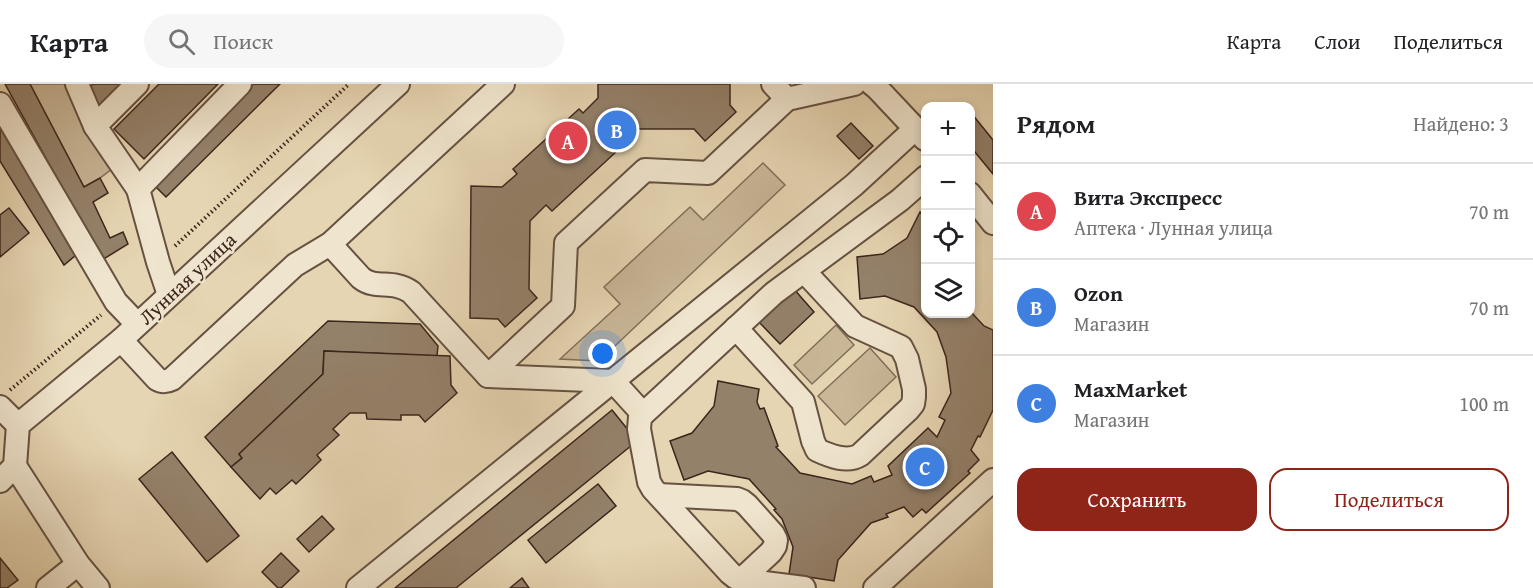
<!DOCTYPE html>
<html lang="ru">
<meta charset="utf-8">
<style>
body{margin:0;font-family:"Gentium Book Plus",serif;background:#f6f6f6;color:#202124}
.controls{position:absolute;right:18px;top:18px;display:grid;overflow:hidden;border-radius:12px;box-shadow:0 3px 9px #0003}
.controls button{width:54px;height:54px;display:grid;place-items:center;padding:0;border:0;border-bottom:2px solid #e0e0e0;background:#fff;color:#202124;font:30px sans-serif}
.you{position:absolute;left:603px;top:270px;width:21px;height:21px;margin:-15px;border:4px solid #fff;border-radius:50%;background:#1a73e8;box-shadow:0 0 0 9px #1a73e833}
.badge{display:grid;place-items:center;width:39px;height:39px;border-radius:50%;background:#8f2418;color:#fff;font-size:20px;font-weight:700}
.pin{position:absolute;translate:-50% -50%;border:3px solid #fff;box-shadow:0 2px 6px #0006}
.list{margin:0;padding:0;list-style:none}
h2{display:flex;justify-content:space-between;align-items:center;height:78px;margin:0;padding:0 24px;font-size:26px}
h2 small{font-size:20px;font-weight:400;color:#757577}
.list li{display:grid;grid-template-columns:39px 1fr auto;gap:18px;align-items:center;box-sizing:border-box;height:96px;padding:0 24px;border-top:2px solid #e0e0e0}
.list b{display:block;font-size:22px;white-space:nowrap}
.list p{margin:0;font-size:20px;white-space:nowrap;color:#757577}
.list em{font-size:20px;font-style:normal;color:#757577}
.actions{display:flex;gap:12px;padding:18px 24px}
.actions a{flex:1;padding:14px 0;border:2px solid #8f2418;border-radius:18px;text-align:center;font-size:21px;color:#8f2418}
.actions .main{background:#8f2418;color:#fff}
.icon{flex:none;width:33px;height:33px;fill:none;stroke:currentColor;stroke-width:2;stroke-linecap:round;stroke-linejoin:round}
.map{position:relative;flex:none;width:993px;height:504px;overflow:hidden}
header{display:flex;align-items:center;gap:36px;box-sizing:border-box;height:84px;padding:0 30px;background:#fff;border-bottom:2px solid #e0e0e0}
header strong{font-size:28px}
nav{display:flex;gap:33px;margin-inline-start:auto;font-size:21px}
.search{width:420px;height:54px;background:#f6f6f6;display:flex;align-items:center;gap:15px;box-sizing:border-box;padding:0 21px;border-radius:33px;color:#757577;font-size:22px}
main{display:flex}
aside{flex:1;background:#fff}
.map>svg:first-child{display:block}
.green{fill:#c9b798;stroke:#826e5a;stroke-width:1.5}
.building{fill:#94816a;stroke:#3c251c;stroke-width:1.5}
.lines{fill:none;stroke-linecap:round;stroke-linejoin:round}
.minor-casing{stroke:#665142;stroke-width:26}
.path{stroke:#3c251c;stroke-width:4;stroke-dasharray:1.5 3;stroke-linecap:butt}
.minor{stroke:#efe4cd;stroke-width:22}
.labels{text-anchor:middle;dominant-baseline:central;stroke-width:4.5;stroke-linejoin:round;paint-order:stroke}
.street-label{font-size:20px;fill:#3c251c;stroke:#efe4cd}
</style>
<header>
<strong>Карта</strong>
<div class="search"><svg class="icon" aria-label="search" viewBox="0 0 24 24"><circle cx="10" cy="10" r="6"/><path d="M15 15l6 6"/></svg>Поиск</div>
<nav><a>Карта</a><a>Слои</a><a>Поделиться</a></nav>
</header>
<main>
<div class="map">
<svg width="993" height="504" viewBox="0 0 993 504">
<rect width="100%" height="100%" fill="#e6d5b2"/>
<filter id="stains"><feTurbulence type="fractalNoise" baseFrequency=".00333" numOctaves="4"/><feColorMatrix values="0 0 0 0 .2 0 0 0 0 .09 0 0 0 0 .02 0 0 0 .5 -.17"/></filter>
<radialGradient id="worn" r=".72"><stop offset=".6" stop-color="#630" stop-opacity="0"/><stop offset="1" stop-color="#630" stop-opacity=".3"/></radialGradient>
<!-- green -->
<g class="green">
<polygon points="30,0 82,0 125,75 100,94 84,103"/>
<polygon points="763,79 785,101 599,277 560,275 620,220 604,203 690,123 703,136"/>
<polygon points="836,241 854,261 812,300 794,281"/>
<polygon points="870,264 896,293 845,341 818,312"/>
</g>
<!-- building -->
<g class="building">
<polygon points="5,0 30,0 84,103 100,94 108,109 93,118 110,154 123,148 128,160 102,176"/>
<polygon points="93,0 124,0 100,24 85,8"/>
<polygon points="159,0 218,0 144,75 114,45"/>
<polygon points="253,0 280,0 166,113 153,100"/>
<polygon points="598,0 730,0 730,21 736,28 705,57 694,45 629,45 612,61 617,67 552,127 546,121 530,137 529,205 537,214 505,243 498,235 470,234 471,102 502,103 517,90 513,85 579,25 583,29 598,14"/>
<polygon points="0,26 82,166 64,181 0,77"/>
<polygon points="972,30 993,56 993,90 970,62 970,31"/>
<polygon points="851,39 873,62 859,75 837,52"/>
<polygon points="9,124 29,149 0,173 0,131"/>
<polygon points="920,128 926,131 926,230 970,230 970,227 984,242 993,246 993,326 980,353 978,352 971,366 979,376 968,387 970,389 926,429 922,425 913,433 904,423 886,430 888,433 871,439 838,476 834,497 789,490 793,463 782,435 774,426 776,425 749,395 708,387 684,396 670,357 692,349 714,322 718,297 759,305 757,318 760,325 764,324 778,362 776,363 800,389 852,400 871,392 874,398 892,391 888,382 928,344 937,353 945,336 939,333 951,309 946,273 937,248 914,223 885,212 860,215 857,173 883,170 907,154"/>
<polygon points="793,204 814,228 780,260 758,237"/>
<polygon points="328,237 420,240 438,262 437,272 324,267 323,290 239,370 242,374 231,383 205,353"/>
<polygon points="324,267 450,272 451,301 457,309 425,338 419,331 401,331 401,336 367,335 366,329 350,329 333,345 339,351 317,371 321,376 296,400 292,396 276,410 270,404 260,415 231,383 242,374 239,370 323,290"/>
<polygon points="612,326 637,357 456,504 395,504"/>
<polygon points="172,368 239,452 207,478 139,395"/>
<polygon points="598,400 616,422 546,479 528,456"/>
<polygon points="322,432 334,445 309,468 297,455"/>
<polygon points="281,469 299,487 281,504 278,504 262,488"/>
<polygon points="0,474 18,496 7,504 0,504"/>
<polygon points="522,494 529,504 510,504"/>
</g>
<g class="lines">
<defs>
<g id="minor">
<polyline points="77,0 95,42"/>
<polyline points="137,0 95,42 138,105"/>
<polyline points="773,0 787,15 854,0"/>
<polyline points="872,0 877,4 925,55"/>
<polyline points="0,20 116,218 137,240"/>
<polyline points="970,110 993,139"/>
<path d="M330,160L361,194C376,206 392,195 411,208L488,292L613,297L643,330"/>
<polyline points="169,211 158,178 138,105 240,0"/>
<path d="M736,244L803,318L813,357L817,366C830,372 847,379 860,371L909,325L913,320L914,313V305L907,275L901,263L855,242L804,187"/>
<path d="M121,256L157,295C162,298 166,298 172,295L295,181L330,160L503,0"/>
<polyline points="488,292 563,222 566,159 645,86 708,89 787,15"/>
<polyline points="0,323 18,341"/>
<polyline points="15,382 78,480 98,504"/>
<polyline points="0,397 15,382 18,341 121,256 398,0"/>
<polyline points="659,411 737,415 742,417 747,421 773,450 776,456 775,462 771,468 741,496"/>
<polyline points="48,504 78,480"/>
<polyline points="358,504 854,101 915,45"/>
<polyline points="804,504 741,496 735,493 730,489 653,405 649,398 639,345 640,333 774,209 900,116 926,93"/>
<polyline points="875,504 993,396"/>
</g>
</defs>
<!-- minor casing -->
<use href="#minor" class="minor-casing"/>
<!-- path -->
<g class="path">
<polyline points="175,162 349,0"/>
<polyline points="10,306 101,231"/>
</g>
<!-- minor -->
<use href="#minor" class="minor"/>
</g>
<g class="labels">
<!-- street labels -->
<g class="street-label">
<text transform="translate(187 194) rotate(-43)">Лунная улица</text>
</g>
</g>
<rect width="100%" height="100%" filter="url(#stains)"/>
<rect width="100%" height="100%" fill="url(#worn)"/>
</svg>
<div class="controls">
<button>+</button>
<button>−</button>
<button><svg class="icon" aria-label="locate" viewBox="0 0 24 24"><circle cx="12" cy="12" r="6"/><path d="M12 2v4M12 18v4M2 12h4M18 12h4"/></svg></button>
<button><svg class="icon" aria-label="layers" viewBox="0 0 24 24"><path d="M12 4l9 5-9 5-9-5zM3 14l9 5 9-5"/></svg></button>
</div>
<div class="you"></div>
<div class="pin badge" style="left:568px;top:57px;background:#e0444e">A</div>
<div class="pin badge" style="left:617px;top:46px;background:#3f7fe0">B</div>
<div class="pin badge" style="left:925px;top:383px;background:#3f7fe0">C</div>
</div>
<aside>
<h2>Рядом<small>Найдено: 3</small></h2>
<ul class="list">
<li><span class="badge" style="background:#e0444e">A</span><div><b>Вита Экспресс</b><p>Аптека · Лунная улица</p></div><em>70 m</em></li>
<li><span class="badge" style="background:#3f7fe0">B</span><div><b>Ozon</b><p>Магазин</p></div><em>70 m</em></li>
<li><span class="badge" style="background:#3f7fe0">C</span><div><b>MaxMarket</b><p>Магазин</p></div><em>100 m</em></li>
</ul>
<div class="actions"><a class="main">Сохранить</a><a>Поделиться</a></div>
</aside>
</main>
